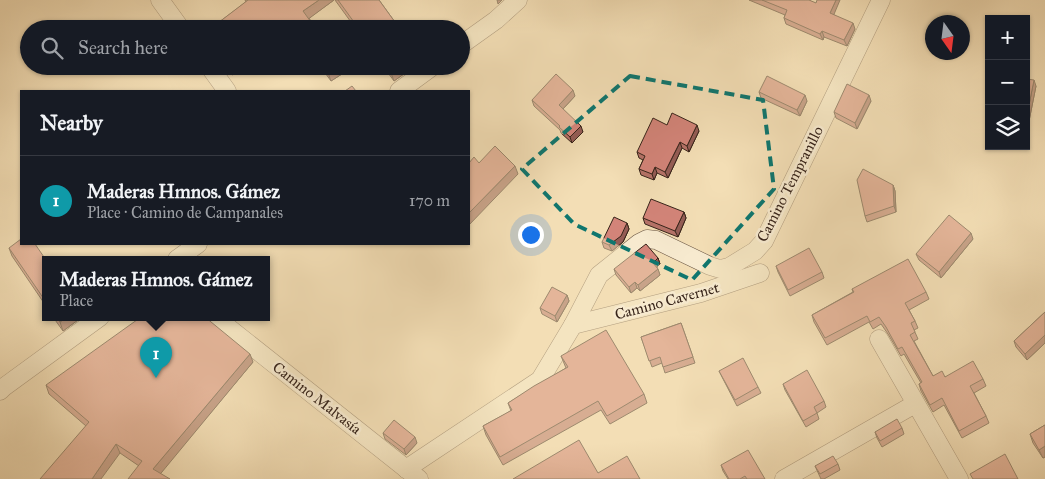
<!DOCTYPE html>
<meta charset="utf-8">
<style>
body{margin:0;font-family:"IM FELL Great Primer",serif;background:#20242c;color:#f1f3f6}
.controls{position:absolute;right:15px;top:15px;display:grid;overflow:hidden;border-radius:0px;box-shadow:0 1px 4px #0004}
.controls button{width:45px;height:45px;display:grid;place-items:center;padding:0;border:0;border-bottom:1px solid #363941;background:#171b24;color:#f1f3f6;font:25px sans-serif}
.compass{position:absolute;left:925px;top:15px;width:45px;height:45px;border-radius:50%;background:#171b24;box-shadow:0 1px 4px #0004;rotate:166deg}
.you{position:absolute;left:530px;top:234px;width:18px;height:18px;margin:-12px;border:4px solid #fff;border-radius:50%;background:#1a73e8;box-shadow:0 0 0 8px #1a73e833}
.badge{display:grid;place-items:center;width:32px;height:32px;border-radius:50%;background:#0b8043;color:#fff;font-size:16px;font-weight:700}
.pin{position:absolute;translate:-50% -41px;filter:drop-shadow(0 1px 2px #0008)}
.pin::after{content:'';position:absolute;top:26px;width:18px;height:15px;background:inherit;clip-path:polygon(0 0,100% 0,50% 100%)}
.popup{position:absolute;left:42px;top:256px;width:228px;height:65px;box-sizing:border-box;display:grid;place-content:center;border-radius:0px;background:#171b24;filter:drop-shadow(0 1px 4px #0005);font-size:16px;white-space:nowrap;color:#9ea1a6}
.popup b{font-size:19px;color:#f1f3f6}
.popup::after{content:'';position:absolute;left:50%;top:100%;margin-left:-10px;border:10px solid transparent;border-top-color:#171b24}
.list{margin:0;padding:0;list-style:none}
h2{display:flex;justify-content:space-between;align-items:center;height:65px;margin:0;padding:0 20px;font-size:21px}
h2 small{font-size:16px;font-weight:400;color:#9ea1a6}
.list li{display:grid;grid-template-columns:32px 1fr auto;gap:15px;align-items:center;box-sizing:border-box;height:90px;padding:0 20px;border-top:1px solid #363941}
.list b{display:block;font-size:19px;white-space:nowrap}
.list p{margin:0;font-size:16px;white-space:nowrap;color:#9ea1a6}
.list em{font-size:16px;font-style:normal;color:#9ea1a6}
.icon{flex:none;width:28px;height:28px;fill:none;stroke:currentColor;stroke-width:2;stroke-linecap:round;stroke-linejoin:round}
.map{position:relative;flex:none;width:1045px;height:479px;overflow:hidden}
.search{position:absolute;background:#171b24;box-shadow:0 1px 4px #0004;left:20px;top:20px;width:450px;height:55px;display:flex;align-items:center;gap:12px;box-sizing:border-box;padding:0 18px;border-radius:28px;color:#9ea1a6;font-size:19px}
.panel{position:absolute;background:#171b24;box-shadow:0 1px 4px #0004;left:20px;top:90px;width:450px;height:155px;border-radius:0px}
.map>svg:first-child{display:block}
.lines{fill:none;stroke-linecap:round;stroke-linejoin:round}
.minor-casing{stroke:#665241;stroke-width:19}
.minor{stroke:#f7eacf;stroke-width:18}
.wall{fill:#b57268;stroke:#37241a}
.shaded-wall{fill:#945c55;stroke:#37241a}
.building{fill:#d38479;stroke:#37241a}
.marked{fill:none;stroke:#0f766e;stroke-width:4;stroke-dasharray:10 6;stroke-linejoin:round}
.labels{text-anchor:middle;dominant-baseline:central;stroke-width:5;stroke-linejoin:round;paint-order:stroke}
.street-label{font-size:15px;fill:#37241a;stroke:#f7eacf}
</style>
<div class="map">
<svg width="1045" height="479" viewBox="0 0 1045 479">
<rect width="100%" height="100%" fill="#f3deb5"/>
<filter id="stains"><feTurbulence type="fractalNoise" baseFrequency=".004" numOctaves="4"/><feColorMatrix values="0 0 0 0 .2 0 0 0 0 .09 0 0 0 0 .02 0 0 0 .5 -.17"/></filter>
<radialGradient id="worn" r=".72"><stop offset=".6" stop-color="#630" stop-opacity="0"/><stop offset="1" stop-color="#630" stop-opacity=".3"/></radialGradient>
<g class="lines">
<defs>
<g id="minor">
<polyline points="160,0 181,29"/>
<polyline points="461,45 496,20 518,0"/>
<polyline points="209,66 227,91"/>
<polyline points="399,91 433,66"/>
<polyline points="177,259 198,244"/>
<polyline points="215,317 419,479"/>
<polyline points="573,325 701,293 760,273"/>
<polyline points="879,339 959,479"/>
<polyline points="0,391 4,387 100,317"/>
<polyline points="406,469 540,380 573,325 599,275 639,243 647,239 656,240 710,266 720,269 729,267 755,251 764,241 881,0"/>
<polyline points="784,479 915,404"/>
</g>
</defs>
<!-- minor casing -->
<use href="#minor" class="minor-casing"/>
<!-- minor -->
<use href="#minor" class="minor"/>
</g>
<!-- wall -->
<g class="wall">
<polygon points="245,0 334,0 309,18 316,29 210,29 246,2"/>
<polygon points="335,0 379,0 400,29 356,29"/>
<polygon points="749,0 809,0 834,15 855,29 847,46 824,37 823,40 786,24 784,18 785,15"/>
<polygon points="225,66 244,66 232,75"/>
<polygon points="320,66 343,66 345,72 331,81"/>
<polygon points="383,66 415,66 394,81"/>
<polygon points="1026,79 1036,86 1029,121 1026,120"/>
<polygon points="759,92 807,101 800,116 761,98"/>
<polygon points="575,96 563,109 583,132 572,143 561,133 560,130 534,106 532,100"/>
<polygon points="871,101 857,129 836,118 834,112"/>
<polygon points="667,125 699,131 689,152 682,148 668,178 657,173 654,180 641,175 639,169 643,160 639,158 637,152"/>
<polygon points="893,185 895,191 896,212 867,222 865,216"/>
<polygon points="684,212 686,218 678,237 645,224 643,218"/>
<polygon points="627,223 629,229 623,242 612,251 604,248 602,242"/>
<polygon points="973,239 941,278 919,260 916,254"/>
<polygon points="9,248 46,260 46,306 12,256"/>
<polygon points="658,258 660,264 657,267 660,275 640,291 637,288 631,293 616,275 614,269"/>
<polygon points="776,266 822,272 824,278 790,296 778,272"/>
<polygon points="852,289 926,292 929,299 909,310 915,321 918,328 914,330 918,339 914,341 933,376 983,379 986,386 974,393 986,416 989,423 962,438 944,405 933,412 921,391 919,384 921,383 904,354 901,356 888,334 881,324 873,329 869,322 827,345 814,322 812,315 853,292"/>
<polygon points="567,295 569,301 557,322 542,314 540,308"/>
<polygon points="1045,312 1045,343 1027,360 1016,347 1014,341"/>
<polygon points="53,317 82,317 63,331"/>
<polygon points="681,323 695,363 665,373 662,363 652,367 641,337"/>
<polygon points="561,356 644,394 647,403 610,424 601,410 503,465 486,435 483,426 511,411 508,403 566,368"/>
<polygon points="253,362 160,473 139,466 120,453 86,426 49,394 46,385"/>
<polygon points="719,371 758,387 761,393 737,406 722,377"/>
<polygon points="783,384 824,401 826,407 817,413 819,419 806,427 785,390"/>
<polygon points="1045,425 1045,457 1043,458 1033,443 1030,434"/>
<polygon points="902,428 904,434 882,447 877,438 875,432"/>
<polygon points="383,433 417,443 406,455 385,439"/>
<polygon points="838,464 840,470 824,479 821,479 815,466"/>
<polygon points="721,465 765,479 728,479 723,471"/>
</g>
<!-- shaded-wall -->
<g class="shaded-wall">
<polygon points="319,0 334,0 307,20 303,11"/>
<polygon points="497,0 502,0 498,4"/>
<polygon points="836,0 840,0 832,19 830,13"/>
<polygon points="290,21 293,29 279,29"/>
<polygon points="853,23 855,29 847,46 844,40"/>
<polygon points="822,31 824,37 823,40 820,34"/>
<polygon points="228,66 244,66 232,75"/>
<polygon points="337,66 343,66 345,72 331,81 328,73"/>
<polygon points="400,66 415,66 394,81 391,73"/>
<polygon points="1034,80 1036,86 1029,121 1027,115"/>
<polygon points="573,90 575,96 561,111 559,105"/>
<polygon points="805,95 807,101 800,116 797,110"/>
<polygon points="869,95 871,101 857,129 855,123"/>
<polygon points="697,125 699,131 689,152 687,146"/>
<polygon points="581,126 583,132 572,143 570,137"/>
<polygon points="680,142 682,148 668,178 665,172"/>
<polygon points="515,166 518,174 469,225 469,213"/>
<polygon points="655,167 657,173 654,180 652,174"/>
<polygon points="893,185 895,191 896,212 894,206"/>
<polygon points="684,212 686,218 678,237 675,231"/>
<polygon points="627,223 629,229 623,242 612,251 609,245"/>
<polygon points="971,233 973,239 941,278 939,272"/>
<polygon points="658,258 660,264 655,269 653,263"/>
<polygon points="658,269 660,275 640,291 638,285"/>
<polygon points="635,282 637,288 631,293 629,287"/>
<polygon points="567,295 569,301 557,322 555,316"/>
<polygon points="67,317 82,317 63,331 60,322"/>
<polygon points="1045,335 1045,343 1027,360 1025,354"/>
<polygon points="250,354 253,362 157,478 153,469"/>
<polygon points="415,437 417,443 406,455 404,449"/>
<polygon points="116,444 120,453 101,479 92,479"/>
<polygon points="1045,446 1045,457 1043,458 1039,450"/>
</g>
<!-- building -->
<g class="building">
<polygon points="248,0 319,0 303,11 316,29 296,29 290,21 279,29 210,29"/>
<polygon points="338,0 379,0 400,29 359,29"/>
<polygon points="762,0 809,0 816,3 817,0 836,0 830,13 853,23 844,40 822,31 820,34 784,18 787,10"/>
<polygon points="323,66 337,66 328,73"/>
<polygon points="386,66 400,66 391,73"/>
<polygon points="556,74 573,90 559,105 581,126 570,137 559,127 560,126 532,100"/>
<polygon points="767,76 805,95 797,110 759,92"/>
<polygon points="1026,79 1034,80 1027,115 1026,115"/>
<polygon points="847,84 869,95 855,123 834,112"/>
<polygon points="352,86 356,91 345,91"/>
<polygon points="672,113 697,125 687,146 680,142 665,172 655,167 652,174 639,169 645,156 637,152 653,118 667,125"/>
<polygon points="495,146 515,166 469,213 469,163 474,157 479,163"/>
<polygon points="863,169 893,185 894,206 865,216 857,180"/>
<polygon points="651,199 684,212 675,231 643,218"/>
<polygon points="949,215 971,233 939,272 916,254"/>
<polygon points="614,217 627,223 621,236 609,245 602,242"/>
<polygon points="21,239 21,244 35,244 46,260 46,302 9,248"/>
<polygon points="646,244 658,258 653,263 658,269 638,285 635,282 629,287 614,269"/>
<polygon points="809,248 822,272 788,290 776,266"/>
<polygon points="908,259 926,292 905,303 915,321 911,323 915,332 910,335 933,376 942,371 945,377 973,361 983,379 970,386 986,416 959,431 942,398 930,405 919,384 922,382 902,347 898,349 886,327 879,317 870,322 867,316 825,338 812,315 854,292 852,289"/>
<polygon points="552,287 567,295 555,316 540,308"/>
<polygon points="1045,312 1045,335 1025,354 1014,341"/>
<polygon points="56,317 67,317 60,322"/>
<polygon points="141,317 205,317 250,354 153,469 170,479 128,479 142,461 116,444 92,479 40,479 89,422 46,385"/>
<polygon points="681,323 693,357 663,367 660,357 649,361 641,337"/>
<polygon points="606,330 644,394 607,416 598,401 500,457 483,426 512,410 508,403 534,386 568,367 561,356"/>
<polygon points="743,358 758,387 735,400 719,371"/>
<polygon points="807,370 824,401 814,407 817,413 803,421 783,384"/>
<polygon points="897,419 902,428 880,441 875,432"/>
<polygon points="394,420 415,437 404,449 383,433"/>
<polygon points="1045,425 1045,446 1039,450 1030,434"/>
<polygon points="579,440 598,473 627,456 640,479 513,479"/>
<polygon points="748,450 765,479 747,479 745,476 740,479 729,479 721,465"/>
<polygon points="1005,454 1018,479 973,479 970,474"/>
<polygon points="833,456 838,464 820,474 815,466"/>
</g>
<!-- marked area -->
<path d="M0 0H1045V479H0ZM630,76L763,100L774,189L692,280L574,224L522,169Z" fill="#f3deb5" fill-opacity=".55" fill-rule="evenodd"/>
<path class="marked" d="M630,76L763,100L774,189L692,280L574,224L522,169Z"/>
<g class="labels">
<!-- street labels -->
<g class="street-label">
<text transform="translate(790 184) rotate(-63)">Camino Tempranillo</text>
<text transform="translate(667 301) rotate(-15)">Camino Cavernet</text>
<text transform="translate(317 398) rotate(38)">Camino Malvasía</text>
</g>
</g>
<rect width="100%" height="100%" filter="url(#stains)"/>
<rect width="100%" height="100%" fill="url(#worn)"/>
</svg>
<div class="controls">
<button>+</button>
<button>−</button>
<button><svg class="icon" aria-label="layers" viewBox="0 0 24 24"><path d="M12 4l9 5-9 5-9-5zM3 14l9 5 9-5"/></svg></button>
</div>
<svg class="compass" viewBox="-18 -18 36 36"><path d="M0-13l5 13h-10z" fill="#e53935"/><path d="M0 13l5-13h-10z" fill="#9ea1a6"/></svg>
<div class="you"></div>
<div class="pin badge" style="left:156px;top:378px;background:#0f9aa8">1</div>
<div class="popup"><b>Maderas Hmnos. Gámez</b>Place</div>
<div class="search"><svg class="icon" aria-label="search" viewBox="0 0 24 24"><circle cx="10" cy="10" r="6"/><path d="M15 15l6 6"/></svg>Search here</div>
<section class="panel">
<h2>Nearby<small></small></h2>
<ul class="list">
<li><span class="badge" style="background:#0f9aa8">1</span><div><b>Maderas Hmnos. Gámez</b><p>Place · Camino de Campanales</p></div><em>170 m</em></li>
</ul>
</section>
</div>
